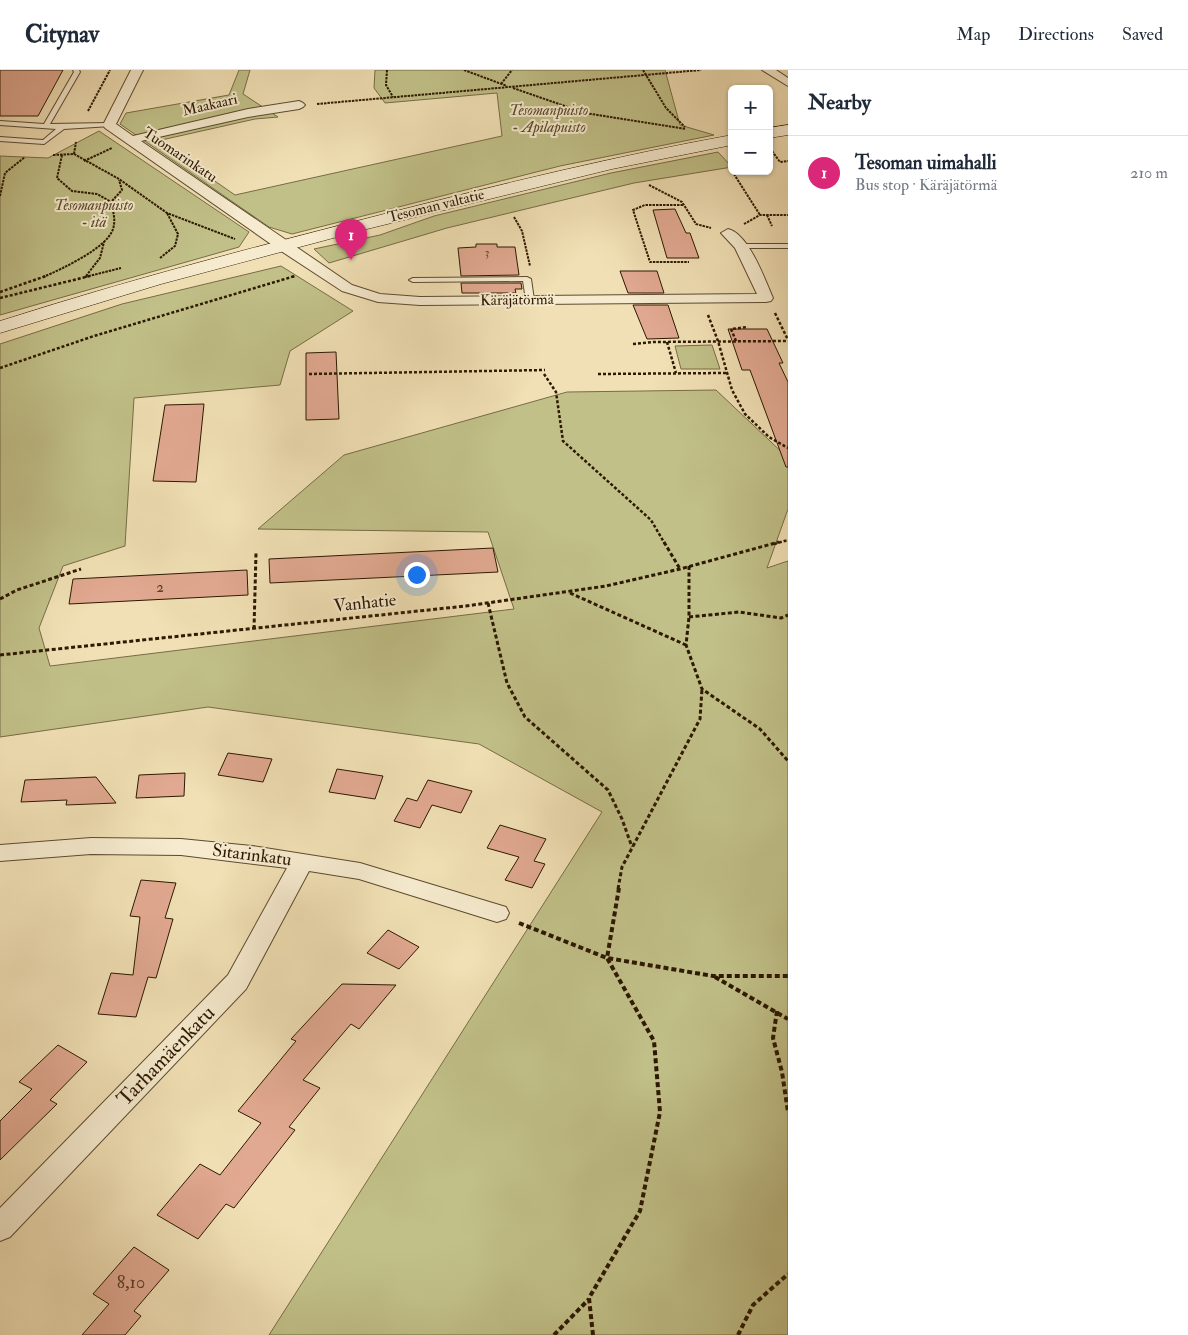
<!DOCTYPE html>
<meta charset="utf-8">
<style>
body{margin:0;font-family:"IM FELL Double Pica",serif;background:#f2f2f3;color:#1f2937}
.controls{position:absolute;right:15px;top:15px;display:grid;overflow:hidden;border-radius:8px;box-shadow:0 1px 4px #0004}
.controls button{width:45px;height:45px;display:grid;place-items:center;padding:0;border:0;border-bottom:1px solid #e0e1e3;background:#fff;color:#1f2937;font:25px sans-serif}
.you{position:absolute;left:416px;top:504px;width:18px;height:18px;margin:-12px;border:4px solid #fff;border-radius:50%;background:#1a73e8;box-shadow:0 0 0 8px #1a73e833}
.badge{display:grid;place-items:center;width:32px;height:32px;border-radius:50%;background:#db2777;color:#fff;font-size:16px;font-weight:700}
.pin{position:absolute;translate:-50% -41px;filter:drop-shadow(0 1px 2px #0008)}
.pin::after{content:'';position:absolute;top:26px;width:18px;height:15px;background:inherit;clip-path:polygon(0 0,100% 0,50% 100%)}
.list{margin:0;padding:0;list-style:none}
h2{display:flex;justify-content:space-between;align-items:center;height:65px;margin:0;padding:0 20px;font-size:21px}
h2 small{font-size:16px;font-weight:400;color:#747a83}
.list li{display:grid;grid-template-columns:32px 1fr auto;gap:15px;align-items:center;box-sizing:border-box;height:75px;padding:0 20px;border-top:1px solid #e0e1e3}
.list b{display:block;font-size:19px;white-space:nowrap}
.list p{margin:0;font-size:16px;white-space:nowrap;color:#747a83}
.list em{font-size:16px;font-style:normal;color:#747a83}
.map{position:relative;flex:none;width:788px;height:1265px;overflow:hidden}
header{display:flex;align-items:center;gap:30px;box-sizing:border-box;height:70px;padding:0 25px;background:#fff;border-bottom:1px solid #e0e1e3}
header strong{font-size:24px}
nav{display:flex;gap:28px;margin-inline-start:auto;font-size:18px}
main{display:flex}
aside{flex:1;background:#fff}
.map>svg:first-child{display:block}
.green{fill:#c1c088;stroke:#776c44}
.building{fill:#e1a991;stroke:#2d1801}
.lines{fill:none;stroke-linecap:round;stroke-linejoin:round}
.service-casing{stroke:#5e4a2e;stroke-width:2}
.minor-casing{stroke:#5e4a2e;stroke-width:2}
.secondary-casing{stroke:#2d1801;stroke-width:1}
.path-far3{stroke:#2d1801;stroke-width:2;stroke-dasharray:2.5 1;stroke-linecap:butt}
.path-far2{stroke:#2d1801;stroke-width:2.5;stroke-dasharray:3 2;stroke-linecap:butt}
.path-far1{stroke:#2d1801;stroke-width:3;stroke-dasharray:4 2.5;stroke-linecap:butt}
.path{stroke:#2d1801;stroke-width:4;stroke-dasharray:5 3;stroke-linecap:butt}
.service{fill:#f6ebcf;fill-rule:evenodd}
.minor{fill:#f6ebcf;fill-rule:evenodd}
.secondary{fill:#f6ebcf;fill-rule:evenodd}
.labels{text-anchor:middle;dominant-baseline:central;stroke-width:4;stroke-linejoin:round;paint-order:stroke}
.far-number-label{font-size:12px;fill:#5a3c25}
.far-street-label{font-size:15px;fill:#2d1801;stroke:#f6ebcf}
.far-park-label{font-size:15px;font-style:italic;fill:#594a2a;stroke:#f6ebcf}
.number-label{font-size:15px;fill:#5a3c25}
.street-label{font-size:18px;fill:#2d1801;stroke:#f6ebcf}
.near-number-label{font-size:18px;fill:#5a3c25}
.near-street-label{font-size:21px;fill:#2d1801;stroke:#f6ebcf}
</style>
<header>
<strong>Citynav</strong>
<nav><a>Map</a><a>Directions</a><a>Saved</a></nav>
</header>
<main>
<div class="map">
<svg width="788" height="1265" viewBox="0 0 788 1265">
<rect width="100%" height="100%" fill="#f1e0b5"/>
<filter id="stains"><feTurbulence type="fractalNoise" baseFrequency=".004" numOctaves="4"/><feColorMatrix values="0 0 0 0 .2 0 0 0 0 .09 0 0 0 0 .02 0 0 0 .5 -.17"/></filter>
<radialGradient id="worn" r=".72"><stop offset=".6" stop-color="#630" stop-opacity="0"/><stop offset="1" stop-color="#630" stop-opacity=".3"/></radialGradient>
<!-- green -->
<g class="green">
<polygon points="239,0 250,0 243,24 278,47 255,49 157,71 235,125 502,66 497,23 385,33 374,18 375,0 665,0 680,55 714,65 560,96 292,164 269,157 120,54 126,43 229,25"/>
<polygon points="99,61 249,162 239,177 0,245 0,86 48,88"/>
<polygon points="718,82 732,97 634,113 447,158 329,193 314,179 380,165 434,146 611,103"/>
<polygon points="281,196 353,241 290,281 280,315 134,328 125,476 63,496 39,558 50,596 514,539 488,462 258,459 344,385 567,322 716,320 788,388 788,439 767,498 788,491 788,1265 269,1265 602,742 479,674 208,637 0,667 0,274 122,234"/>
<polygon points="712,275 720,299 681,299 675,276"/>
</g>
<!-- building -->
<g class="building">
<polygon points="0,0 63,0 38,46 0,46"/>
<polygon points="675,139 686,163 690,163 699,188 667,188 653,140"/>
<polygon points="476,174 497,174 497,177 515,177 519,205 461,206 458,178 476,177"/>
<polygon points="620,201 657,201 664,223 628,223"/>
<polygon points="461,213 521,213 522,219 515,219 516,223 462,223"/>
<polygon points="633,235 668,235 679,268 647,269"/>
<polygon points="728,259 767,259 783,293 779,293 788,312 788,397 786,397 750,300 742,300"/>
<polygon points="336,282 339,349 306,350 306,283"/>
<polygon points="204,334 196,412 153,411 165,335"/>
<polygon points="493,478 498,502 270,513 269,489"/>
<polygon points="247,500 248,525 69,534 73,509"/>
<polygon points="228,683 272,689 263,712 218,705"/>
<polygon points="337,699 383,706 375,729 329,722"/>
<polygon points="185,703 184,726 136,728 139,705"/>
<polygon points="96,707 116,733 66,735 67,730 21,732 25,710"/>
<polygon points="428,710 472,721 461,743 432,735 420,758 394,751 407,728 417,731"/>
<polygon points="500,755 546,769 534,791 545,794 532,818 505,810 519,787 487,778"/>
<polygon points="141,810 176,813 165,848 173,849 156,908 148,907 136,947 98,944 111,903 133,905 140,847 130,846"/>
<polygon points="388,860 419,877 399,899 367,883"/>
<polygon points="342,914 396,915 359,959 351,954 303,1010 320,1018 289,1057 295,1060 234,1138 226,1134 198,1169 157,1145 200,1094 220,1105 261,1053 238,1041 296,971 291,969"/>
<polygon points="58,975 87,992 50,1030 57,1034 0,1090 0,1051 32,1019 19,1012"/>
<polygon points="134,1177 169,1200 134,1241 141,1246 125,1265 82,1265 109,1234 93,1224"/>
</g>
<g class="lines">
<defs>
<g id="service">
<polygon points="73,0 79,0 80,2 50,54 109,53 112,55 111,56 64,59 44,74 0,71 0,67 43,70 56,59 0,55 0,51 44,54 74,2"/>
<rect x="738" y="174" width="50" height="4"/>
<polygon points="527,207 531,209 534,230 530,232 526,230 523,211 413,212 409,210 413,208"/>
</g>
<g id="minor">
<path d="M131,0H143L116,54L133,66L248,39L299,31L303,33L305,35L303,37L299,39L248,47L141,71L352,215L380,224L420,227L757,224L735,178L721,163L728,159C749,164 765,210 773,228L771,231L766,232L420,235L378,232L342,221L278,179L105,58L103,55Z"/>
<polygon points="762,0 776,0 788,8 788,16"/>
<polygon points="91,768 181,769 252,776 360,793 506,837 509,843 506,849 497,852 359,809 309,801 246,919 10,1167 0,1171 0,1138 228,905 287,798 181,785 91,784 0,791 0,775"/>
</g>
<g id="secondary">
<polygon points="788,55 788,65 769,68 769,58"/>
<path d="M732,65V75L612,99L367,159L161,214L0,263V251C128,210 258,176 388,143C502,114 616,86 732,65Z"/>
</g>
</defs>
<!-- service casing -->
<use href="#service" class="service-casing"/>
<!-- minor casing -->
<use href="#minor" class="minor-casing"/>
<!-- secondary casing -->
<use href="#secondary" class="secondary-casing"/>
<!-- path-far3 -->
<g class="path-far3">
<polyline points="387,0 386,15 393,27"/>
<polyline points="464,0 507,16"/>
<polyline points="643,0 666,38 685,57"/>
<polyline points="501,14 512,0"/>
<polyline points="513,18 585,43 686,59"/>
<polyline points="317,34 701,0"/>
<polyline points="88,41 110,0"/>
<polyline points="772,81 780,92 788,91"/>
<polyline points="74,84 76,72"/>
<polyline points="53,85 74,84 119,109 167,143 235,169"/>
<polyline points="62,85 57,108 72,121 97,124 111,132"/>
<polyline points="84,91 112,78"/>
<polyline points="732,101 760,145"/>
<polyline points="649,115 682,132 696,154 711,158"/>
<polyline points="0,126 5,103 25,87"/>
<polyline points="683,135 645,135 633,140 650,192 689,192"/>
<polyline points="767,145 772,156"/>
<polyline points="514,147 522,161 530,196"/>
<polyline points="744,154 760,145 788,145"/>
<polyline points="160,188 175,176 178,164 167,143"/>
<polyline points="86,206 100,188 104,172"/>
<path d="M43,207C62,199 107,178 113,159C116,150 113,141 111,132L122,120L119,110"/>
<polyline points="85,207 121,198"/>
<polyline points="292,207 295,206"/>
</g>
<!-- path-far2 -->
<g class="path-far2">
<polyline points="0,222 46,206"/>
<polyline points="0,228 90,206"/>
<polyline points="775,243 788,270"/>
<polyline points="708,245 718,271 732,320 745,344 769,367 788,378"/>
<polyline points="736,271 731,259 748,257"/>
<polyline points="667,272 676,303"/>
<polyline points="633,274 654,272 788,271"/>
<polyline points="0,298 94,266 295,206"/>
<polyline points="309,304 545,300"/>
<polyline points="544,304 556,322 563,371 651,450 665,474"/>
<polyline points="598,304 727,303"/>
<polyline points="774,474 788,470"/>
</g>
<!-- path-far1 -->
<g class="path-far1">
<polyline points="664,472 680,499"/>
<polyline points="689,496 689,547 686,575 702,619 760,659 788,691"/>
<polyline points="570,523 686,575"/>
<polyline points="0,529 17,520 81,499"/>
<polyline points="488,533 507,613 525,647 608,720 622,749 632,777"/>
<polyline points="689,547 739,542 781,548 788,545"/>
<polyline points="254,559 256,483"/>
<polyline points="0,585 466,536 606,516 680,499 779,472"/>
<polyline points="618,819 622,797 700,649 702,619"/>
</g>
<!-- path -->
<g class="path">
<polyline points="519,853 607,888 713,906 788,906"/>
<polyline points="715,907 788,949"/>
<polyline points="777,941 773,968 782,1002 788,1042"/>
<polyline points="554,1265 589,1229"/>
<polyline points="593,1265 589,1228 640,1141 660,1042 654,971 607,888 619,818"/>
<polyline points="738,1265 753,1235 788,1204"/>
</g>
<!-- service -->
<use href="#service" class="service"/>
<!-- minor -->
<use href="#minor" class="minor"/>
<!-- secondary -->
<use href="#secondary" class="secondary"/>
</g>
<g class="labels">
<!-- far-number labels -->
<g class="far-number-label">
<text x="487" y="182">3</text>
</g>
<!-- far-street labels -->
<g class="far-street-label">
<text transform="translate(210 35) rotate(-13)">Maakaari</text>
<text transform="translate(180 85) rotate(34)">Tuomarinkatu</text>
<text transform="translate(436 136) rotate(-14)">Tesoman valtatie</text>
<text transform="translate(517 230) rotate(-1)">Käräjätörmä</text>
</g>
<!-- far-park labels -->
<g class="far-park-label">
<text x="549" y="40">Tesomanpuisto<tspan x="549" dy="17">- Apilapuisto</tspan></text>
<text x="94" y="135">Tesomanpuisto<tspan x="94" dy="17">- itä</tspan></text>
</g>
<!-- number labels -->
<g class="number-label">
<text x="160" y="517">2</text>
</g>
<!-- street labels -->
<g class="street-label">
<text transform="translate(365 533) rotate(-6)">Vanhatie</text>
<text transform="translate(252 785) rotate(7)">Sitarinkatu</text>
</g>
<!-- near-number labels -->
<g class="near-number-label">
<text x="131" y="1212">8,10</text>
</g>
<!-- near-street labels -->
<g class="near-street-label">
<text transform="translate(166 986) rotate(-46)">Tarhamäenkatu</text>
</g>
</g>
<rect width="100%" height="100%" filter="url(#stains)"/>
<rect width="100%" height="100%" fill="url(#worn)"/>
</svg>
<div class="controls">
<button>+</button>
<button>−</button>
</div>
<div class="you"></div>
<div class="pin badge" style="left:351px;top:190px">1</div>
</div>
<aside>
<h2>Nearby<small></small></h2>
<ul class="list">
<li><span class="badge">1</span><div><b>Tesoman uimahalli</b><p>Bus stop · Käräjätörmä</p></div><em>210 m</em></li>
</ul>
</aside>
</main>
